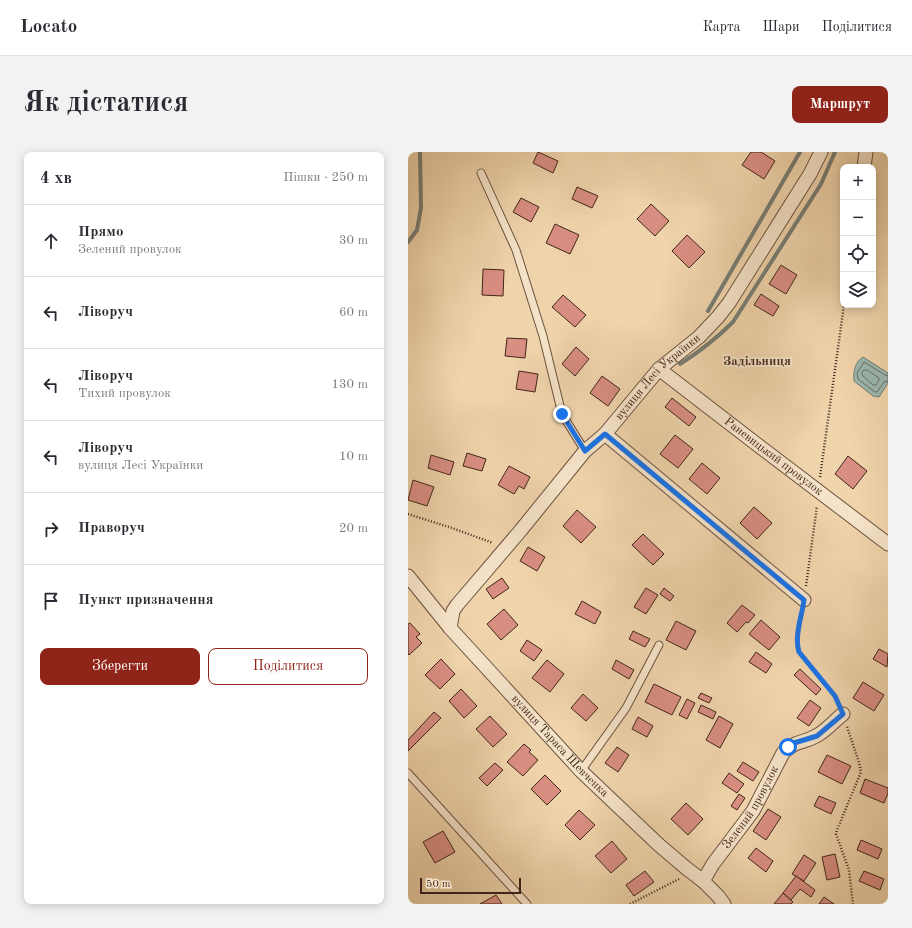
<!DOCTYPE html>
<html lang="uk">
<meta charset="utf-8">
<style>
body{margin:0;font-family:"Old Standard TT",serif;background:#f2f2f3;color:#2b2b33}
.controls{position:absolute;right:12px;top:12px;display:grid;overflow:hidden;border-radius:8px;box-shadow:0 2px 10px #0003}
.controls button{width:36px;height:36px;display:grid;place-items:center;padding:0;border:0;border-bottom:1px solid #e1e1e2;background:#fff;color:#2b2b33;font:20px sans-serif}
.scale{position:absolute;left:12px;bottom:10px;width:101px;box-sizing:border-box;padding-left:4px;border:2px solid #40261a;border-top:0;font-size:11px;line-height:14px;white-space:nowrap;color:#40261a;-webkit-text-stroke:3px #f5e3c9;paint-order:stroke}
.stop{position:absolute;width:12px;height:12px;margin:-9px;border:3px solid #1a73e8;border-radius:50%;background:#fff}
.stop.end{background:#1a73e8;border-color:#fff;box-shadow:0 1px 4px #0008}
.list{margin:0;padding:0;list-style:none}
h2{display:flex;justify-content:space-between;align-items:center;height:52px;margin:0;padding:0 16px;font-size:17px}
h2 small{font-size:13px;font-weight:400;color:#7c7c81}
.list li{display:grid;grid-template-columns:26px 1fr auto;gap:12px;align-items:center;box-sizing:border-box;height:72px;padding:0 16px;border-top:1px solid #e1e1e2}
.list b{display:block;font-size:15px;white-space:nowrap}
.list p{margin:0;font-size:13px;white-space:nowrap;color:#7c7c81}
.list em{font-size:13px;font-style:normal;color:#7c7c81}
.actions{display:flex;gap:8px;padding:12px 16px}
.actions a{flex:1;padding:9px 0;border:1px solid #8f2418;border-radius:8px;text-align:center;font-size:14px;color:#8f2418}
.actions .main{background:#8f2418;color:#fff}
.icon{flex:none;width:22px;height:22px;fill:none;stroke:currentColor;stroke-width:2;stroke-linecap:round;stroke-linejoin:round}
.map{position:relative;flex:none;width:480px;height:752px;overflow:hidden;border-radius:8px}
header{display:flex;align-items:center;gap:24px;box-sizing:border-box;height:56px;padding:0 20px;background:#fff;border-bottom:1px solid #e1e1e2}
header strong{font-size:19px}
nav{display:flex;gap:22px;margin-inline-start:auto;font-size:14px}
.intro{display:flex;align-items:center;justify-content:space-between;box-sizing:border-box;height:96px;padding:0 24px}
h1{margin:0;font-size:28px}
.button{padding:10px 18px;border-radius:8px;background:#8f2418;color:#fff;font-size:14px;font-weight:700}
main{display:flex;gap:24px;padding:0 24px}
aside{flex:1;background:#fff;border-radius:8px;box-shadow:0 2px 10px #0003}
.map>svg:first-child{display:block}
.water{fill:#9bb7b0;stroke:#777d74}
.lines{fill:none;stroke-linecap:round;stroke-linejoin:round}
.shore{stroke:#6e6e65;stroke-width:1}
.stream{stroke:#777d74;stroke-width:4}
.building{fill:#d98e82;stroke:#40261a}
.lane-casing{stroke:#6c523e;stroke-width:9}
.street-casing{stroke:#6c523e;stroke-width:15}
.path{stroke:#40261a;stroke-width:2.5;stroke-dasharray:1 2;stroke-linecap:butt}
.lane{stroke:#f5e3c9;stroke-width:7}
.street{stroke:#f5e3c9;stroke-width:13}
.route{stroke:#1a73e8;stroke-width:5}
.labels{text-anchor:middle;dominant-baseline:central;stroke-width:4;stroke-linejoin:round;paint-order:stroke}
.street-label{font-size:12px;fill:#40261a;stroke:#f5e3c9}
.neighbourhood-label{font-size:13px;font-weight:bold;fill:#40261a;stroke:#f5e3c9}
</style>
<header>
<strong>Locato</strong>
<nav><a>Карта</a><a>Шари</a><a>Поділитися</a></nav>
</header>
<div class="intro"><h1>Як дістатися</h1><a class="button">Маршрут</a></div>
<main>
<aside>
<h2>4 хв<small>Пішки · 250 m</small></h2>
<ul class="list">
<li><svg class="icon" aria-label="ahead" viewBox="0 0 24 24"><path d="M12 20V5M6 11l6-6 6 6"/></svg><div><b>Прямо</b><p>Зелений провулок</p></div><em>30 m</em></li>
<li><svg class="icon" aria-label="left" viewBox="0 0 24 24"><path d="M17 20v-9H6M10 6l-5 5 5 5"/></svg><div><b>Ліворуч</b></div><em>60 m</em></li>
<li><svg class="icon" aria-label="left" viewBox="0 0 24 24"><path d="M17 20v-9H6M10 6l-5 5 5 5"/></svg><div><b>Ліворуч</b><p>Тихий провулок</p></div><em>130 m</em></li>
<li><svg class="icon" aria-label="left" viewBox="0 0 24 24"><path d="M17 20v-9H6M10 6l-5 5 5 5"/></svg><div><b>Ліворуч</b><p>вулиця Лесі Українки</p></div><em>10 m</em></li>
<li><svg class="icon" aria-label="right" viewBox="0 0 24 24"><path d="M7 20v-9h11M14 6l5 5-5 5"/></svg><div><b>Праворуч</b></div><em>20 m</em></li>
<li><svg class="icon" aria-label="arrive" viewBox="0 0 24 24"><path d="M6 21V4h12l-3 4 3 4H6"/></svg><div><b>Пункт призначення</b></div></li>
</ul>
<div class="actions"><a class="main">Зберегти</a><a>Поділитися</a></div>
</aside>
<div class="map">
<svg width="480" height="752" viewBox="0 0 480 752">
<rect width="100%" height="100%" fill="#f0d4ac"/>
<filter id="stains"><feTurbulence type="fractalNoise" baseFrequency=".005" numOctaves="4"/><feColorMatrix values="0 0 0 0 .2 0 0 0 0 .09 0 0 0 0 .02 0 0 0 .5 -.17"/></filter>
<radialGradient id="worn" r=".72"><stop offset=".6" stop-color="#630" stop-opacity="0"/><stop offset="1" stop-color="#630" stop-opacity=".3"/></radialGradient>
<!-- water -->
<path class="water" d="M455,205L480,221V231L471,245L465,244L446,229C445,220 447,210 455,205Z"/>
<g class="lines">
<!-- shore -->
<g class="shore">
<polygon points="456,218 459,218 471,226 471,228 468,233 465,233 455,224 454,222"/>
<polyline points="480,224 477,223 456,210 449,221 450,227 467,240 469,240 476,230 480,229"/>
</g>
<!-- stream -->
<g class="stream">
<polyline points="0,90 9,78 13,56 12,0"/>
<polyline points="300,159 392,0"/>
<path d="M272,212C291,200 309,186 325,170L413,32L427,0"/>
</g>
</g>
<!-- building -->
<g class="building">
<polygon points="130,0 150,9 145,21 125,11"/>
<polygon points="343,0 353,0 367,9 356,27 334,13"/>
<polygon points="169,35 190,44 184,56 164,47"/>
<polygon points="113,46 131,55 123,70 105,60"/>
<polygon points="243,52 261,69 247,84 229,67"/>
<polygon points="147,72 171,83 162,102 138,91"/>
<polygon points="279,83 297,100 281,116 264,99"/>
<polygon points="373,113 389,123 378,142 361,132"/>
<polygon points="75,117 96,118 95,144 74,143"/>
<polygon points="353,142 371,154 365,164 346,153"/>
<polygon points="155,143 178,163 167,175 144,155"/>
<polygon points="99,186 119,187 117,206 97,204"/>
<polygon points="168,195 181,207 167,224 154,212"/>
<polygon points="111,219 130,222 127,240 108,237"/>
<polygon points="194,224 212,237 200,254 182,241"/>
<polygon points="264,246 288,265 281,274 257,255"/>
<polygon points="267,283 285,297 270,316 252,302"/>
<polygon points="59,301 78,307 74,319 55,314"/>
<polygon points="23,303 46,310 42,323 20,316"/>
<polygon points="440,304 459,319 445,337 427,322"/>
<polygon points="294,311 312,326 299,342 281,327"/>
<polygon points="101,314 122,325 116,337 111,334 106,342 90,333"/>
<polygon points="5,328 26,335 19,354 0,348"/>
<polygon points="346,355 364,371 349,387 332,371"/>
<polygon points="169,358 188,375 173,391 155,374"/>
<polygon points="235,382 256,402 245,413 224,393"/>
<polygon points="120,395 137,405 129,419 112,409"/>
<polygon points="94,426 101,436 85,447 78,437"/>
<polygon points="238,436 250,443 238,462 226,455"/>
<polygon points="256,436 266,444 262,449 252,442"/>
<polygon points="174,449 193,460 187,472 167,462"/>
<polygon points="334,453 347,463 340,471 338,470 329,480 319,471"/>
<polygon points="96,457 110,473 93,488 79,472"/>
<polygon points="353,468 372,485 361,498 341,482"/>
<polygon points="268,469 288,479 278,498 258,488"/>
<polygon points="2,471 12,482 8,485 14,491 1,503 0,502 0,472"/>
<polygon points="225,479 242,487 237,495 221,487"/>
<polygon points="119,488 134,498 126,509 112,499"/>
<polygon points="471,497 480,502 479,515 465,507"/>
<polygon points="348,500 364,512 358,521 341,510"/>
<polygon points="33,507 47,522 32,537 17,523"/>
<polygon points="139,508 156,522 142,540 124,526"/>
<polygon points="208,508 226,518 221,527 204,517"/>
<polygon points="392,517 413,537 408,543 386,523"/>
<polygon points="455,530 476,543 466,559 445,546"/>
<polygon points="246,532 273,545 264,563 237,550"/>
<polygon points="53,537 69,554 56,566 41,549"/>
<polygon points="293,541 304,546 301,551 290,546"/>
<polygon points="175,542 190,556 178,569 163,556"/>
<polygon points="279,547 287,551 279,567 271,563"/>
<polygon points="402,548 413,556 401,574 389,566"/>
<polygon points="293,553 308,560 305,567 290,560"/>
<polygon points="26,560 33,566 0,599 0,588"/>
<polygon points="82,564 99,582 85,595 68,577"/>
<polygon points="311,564 325,572 312,596 298,588"/>
<polygon points="230,565 245,574 239,585 224,577"/>
<polygon points="116,592 123,598 121,600 130,608 115,624 99,610"/>
<polygon points="209,595 221,603 210,620 197,611"/>
<polygon points="419,603 443,614 434,632 410,620"/>
<polygon points="335,610 351,620 345,629 329,619"/>
<polygon points="87,611 95,618 79,634 71,626"/>
<polygon points="321,621 336,632 329,641 314,631"/>
<polygon points="137,623 153,639 139,653 123,637"/>
<polygon points="457,627 480,636 480,641 476,651 452,641"/>
<polygon points="331,642 337,646 329,658 323,654"/>
<polygon points="411,644 428,651 423,662 406,654"/>
<polygon points="278,651 295,667 280,683 263,667"/>
<polygon points="360,657 373,665 358,688 345,679"/>
<polygon points="171,658 187,673 172,688 157,673"/>
<polygon points="35,679 47,700 27,711 15,690"/>
<polygon points="453,688 474,697 470,707 449,698"/>
<polygon points="204,689 219,707 203,721 187,704"/>
<polygon points="348,696 365,709 358,720 340,706"/>
<polygon points="427,702 432,725 419,728 414,705"/>
<polygon points="396,703 408,711 396,729 384,722"/>
<polygon points="237,719 246,730 226,744 218,733"/>
<polygon points="456,719 476,727 472,738 451,729"/>
<polygon points="388,724 407,738 403,745 392,737 383,748 375,741"/>
<polygon points="375,741 385,750 383,752 366,752"/>
<polygon points="88,743 94,752 72,752"/>
<polygon points="416,745 426,752 411,752"/>
</g>
<g class="lines">
<defs>
<g id="lane">
<polyline points="73,21 108,98 135,184 154,262 177,299"/>
<polyline points="173,619 218,556 251,493"/>
<polyline points="0,621 119,752"/>
</g>
<g id="street">
<polyline points="456,15 458,0"/>
<path id="s1" d="M251,217L351,294L480,392"/>
<polyline points="197,282 396,448"/>
<path id="s2" d="M0,424L42,476L173,619L251,693L278,716L295,729L310,744L316,752"/>
<path id="s3" d="M42,476L45,459L49,453L113,378L177,299L197,282L251,217L291,185L310,165L321,151L402,22L413,0"/>
<path id="s4" d="M295,729L305,712L345,659L375,601C387,588 394,592 408,584C418,579 426,569 435,562"/>
</g>
</defs>
<!-- lane casing -->
<use href="#lane" class="lane-casing"/>
<!-- street casing -->
<use href="#street" class="street-casing"/>
<!-- path -->
<g class="path">
<polyline points="412,325 436,153"/>
<polyline points="0,362 44,376 85,391"/>
<polyline points="398,434 409,354"/>
<path d="M394,461C392,471 388,484 390,495C392,509 424,534 431,551"/>
<polyline points="439,575 451,610 453,620 429,678 428,682 441,718 445,752"/>
<polyline points="222,752 271,727"/>
</g>
<!-- lane -->
<use href="#lane" class="lane"/>
<!-- street -->
<use href="#street" class="street"/>
</g>
<g class="lines">
<!-- route -->
<path class="route" d="M154,262L177,299L197,282L396,448C394,464 386,484 391,500L427,544L435,562L409,584L386,591L380,595"/>
</g>
<g class="labels">
<!-- street labels -->
<g class="street-label">
<text stroke="none"><textPath href="#s3" startOffset="329">вулиця Лесі Українки</textPath></text>
<text stroke="none"><textPath href="#s1" startOffset="144">Раневицький провулок</textPath></text>
<text stroke="none"><textPath href="#s2" startOffset="228">вулиця Тараса Шевченка</textPath></text>
<text stroke="none"><textPath href="#s4" startOffset="88">Зелений провулок</textPath></text>
</g>
<!-- neighbourhood labels -->
<g class="neighbourhood-label">
<text x="349" y="209">Задільниця</text>
</g>
</g>
<rect width="100%" height="100%" filter="url(#stains)"/>
<rect width="100%" height="100%" fill="url(#worn)"/>
</svg>
<div class="controls">
<button>+</button>
<button>−</button>
<button><svg class="icon" aria-label="locate" viewBox="0 0 24 24"><circle cx="12" cy="12" r="6"/><path d="M12 2v4M12 18v4M2 12h4M18 12h4"/></svg></button>
<button><svg class="icon" aria-label="layers" viewBox="0 0 24 24"><path d="M12 4l9 5-9 5-9-5zM3 14l9 5 9-5"/></svg></button>
</div>
<div class="scale">50 m</div>
<div class="stop" style="left:380px;top:595px"></div>
<div class="stop end" style="left:154px;top:262px"></div>
</div>
</main>
